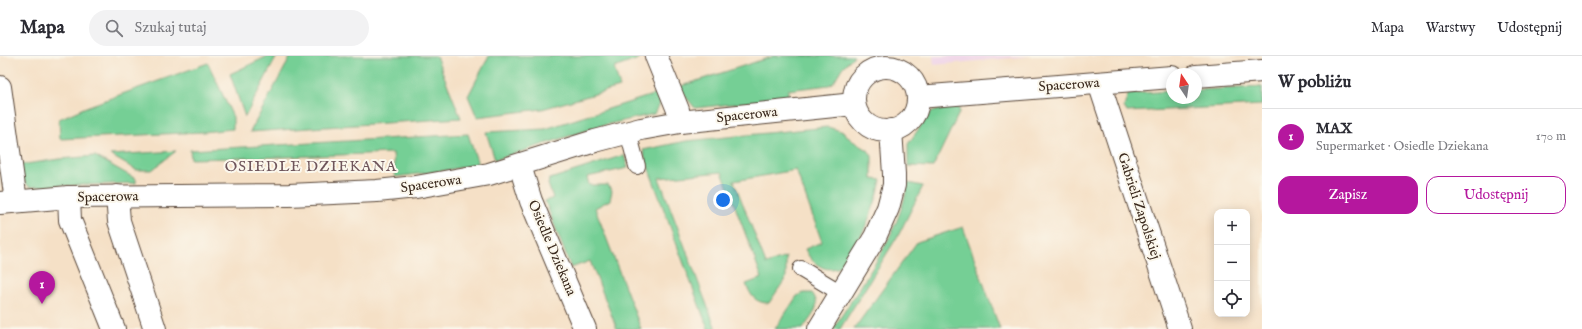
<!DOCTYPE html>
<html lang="pl">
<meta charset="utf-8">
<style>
body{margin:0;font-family:"IM FELL English",serif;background:#f2f2f3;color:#2b2b33}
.controls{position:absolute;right:12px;bottom:12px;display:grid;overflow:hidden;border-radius:8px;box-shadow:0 2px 10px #0003}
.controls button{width:36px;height:36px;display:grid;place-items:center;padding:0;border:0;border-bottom:1px solid #e1e1e2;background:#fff;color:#2b2b33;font:20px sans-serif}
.compass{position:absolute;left:1166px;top:12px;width:36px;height:36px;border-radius:50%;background:#fff;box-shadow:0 2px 10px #0003;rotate:347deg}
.you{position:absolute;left:723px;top:144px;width:14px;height:14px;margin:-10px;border:3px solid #fff;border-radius:50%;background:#1a73e8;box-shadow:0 0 0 6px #1a73e833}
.badge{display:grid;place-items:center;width:26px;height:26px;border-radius:50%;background:#b5179e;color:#fff;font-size:13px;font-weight:700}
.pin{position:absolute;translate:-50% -33px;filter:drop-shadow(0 1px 2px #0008)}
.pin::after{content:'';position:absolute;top:21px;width:14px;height:12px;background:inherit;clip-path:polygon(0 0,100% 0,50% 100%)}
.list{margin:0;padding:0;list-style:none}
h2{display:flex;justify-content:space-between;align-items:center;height:52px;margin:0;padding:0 16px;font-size:17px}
h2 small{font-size:13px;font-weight:400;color:#7c7c81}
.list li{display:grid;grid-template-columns:26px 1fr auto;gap:12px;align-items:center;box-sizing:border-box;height:56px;padding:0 16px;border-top:1px solid #e1e1e2}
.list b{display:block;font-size:15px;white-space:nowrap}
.list p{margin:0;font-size:13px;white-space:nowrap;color:#7c7c81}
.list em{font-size:13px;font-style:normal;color:#7c7c81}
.actions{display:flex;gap:8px;padding:12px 16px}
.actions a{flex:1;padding:9px 0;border:1px solid #b5179e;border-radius:12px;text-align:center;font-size:14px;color:#b5179e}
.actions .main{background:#b5179e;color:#fff}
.icon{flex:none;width:22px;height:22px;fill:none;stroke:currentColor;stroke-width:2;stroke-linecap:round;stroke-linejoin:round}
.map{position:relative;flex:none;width:1262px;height:273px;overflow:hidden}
header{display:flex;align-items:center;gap:24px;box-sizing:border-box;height:56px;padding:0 20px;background:#fff;border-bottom:1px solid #e1e1e2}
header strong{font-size:19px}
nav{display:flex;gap:22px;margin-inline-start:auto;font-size:14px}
.search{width:280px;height:36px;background:#f2f2f3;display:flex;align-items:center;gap:10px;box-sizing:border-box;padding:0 14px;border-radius:22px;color:#7c7c81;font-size:15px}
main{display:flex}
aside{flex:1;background:#fff}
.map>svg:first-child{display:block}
.built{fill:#eed0e8}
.green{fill:#75cf95;stroke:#587c5a}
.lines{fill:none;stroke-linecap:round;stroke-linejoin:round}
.lane-casing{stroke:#574537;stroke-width:18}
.street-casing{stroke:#574537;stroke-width:24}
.lane{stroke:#fff;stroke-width:16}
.street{stroke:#fff;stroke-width:22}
.labels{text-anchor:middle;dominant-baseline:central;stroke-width:4;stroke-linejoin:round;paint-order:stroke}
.street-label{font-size:14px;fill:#3b2a1e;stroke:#fbf7ec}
.neighbourhood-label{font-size:15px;letter-spacing:1px;fill:#6f555b;stroke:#fbf7ec}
</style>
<header>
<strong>Mapa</strong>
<div class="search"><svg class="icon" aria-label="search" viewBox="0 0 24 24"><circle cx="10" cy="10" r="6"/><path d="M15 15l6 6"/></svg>Szukaj tutaj</div>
<nav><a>Mapa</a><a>Warstwy</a><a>Udostępnij</a></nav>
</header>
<main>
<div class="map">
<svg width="1262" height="273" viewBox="0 0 1262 273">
<rect width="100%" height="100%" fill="#fbf7ec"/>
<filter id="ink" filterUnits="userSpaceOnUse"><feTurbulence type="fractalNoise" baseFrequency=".025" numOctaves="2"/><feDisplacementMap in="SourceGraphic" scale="8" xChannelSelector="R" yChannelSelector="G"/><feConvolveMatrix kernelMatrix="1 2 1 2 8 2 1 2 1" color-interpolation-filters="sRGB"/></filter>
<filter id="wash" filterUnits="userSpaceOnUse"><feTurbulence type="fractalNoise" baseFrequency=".012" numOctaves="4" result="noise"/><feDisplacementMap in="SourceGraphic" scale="16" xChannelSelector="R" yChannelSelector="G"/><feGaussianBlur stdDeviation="0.9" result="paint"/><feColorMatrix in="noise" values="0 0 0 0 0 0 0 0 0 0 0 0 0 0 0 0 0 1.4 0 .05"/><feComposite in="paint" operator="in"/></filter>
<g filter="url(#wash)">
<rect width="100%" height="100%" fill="#f5e0c6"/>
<!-- built -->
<polygon class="built" points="933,0 1031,0 934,9"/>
<!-- green -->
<g class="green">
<polygon points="268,0 277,0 245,61 230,18"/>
<polygon points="291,0 436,0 461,62 250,76"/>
<polygon points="489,0 644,0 644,1 614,12 620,31 542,53 477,61 468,40"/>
<polygon points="774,0 854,0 842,12 833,27 829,29 788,34 788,42 695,52 680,34 678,31"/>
<polygon points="208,7 233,61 233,73 203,76 60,83 59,63 86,51"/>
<polygon points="1262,31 1262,49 1127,56 1124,51 1128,38 1172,35 1172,42 1196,42 1196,34"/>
<polygon points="662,36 663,40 654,58 600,70 495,104 486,76 545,73"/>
<polygon points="959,51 959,57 933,111 908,110 908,88 930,57 941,53"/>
<path d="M828,71L844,76L851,84L868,94L872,100V123L881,124C876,148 868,166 857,188C853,195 850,203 844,208C839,213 830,214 824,212C814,208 809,202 805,193L822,186L796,114L734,125L766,208L786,201V222L769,247C755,247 751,240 746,228L762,222L722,116L659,122L716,273H708L647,108L643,94L686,85Z"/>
<polygon points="468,78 478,108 448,114 395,121 393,97 285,101 191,103 190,94"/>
<polygon points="176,95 152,114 136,114 110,99"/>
<polygon points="624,99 628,112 587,121 589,129 608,129 612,135 610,144 595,152 641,273 617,273 590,205 571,212 545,145 553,142 548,128 550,123"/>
<polygon points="95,100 136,123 136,127 30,131 22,124 19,109 60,103"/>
<path d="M908,127L923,130L899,178L840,273H833C861,229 899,179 908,127Z"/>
<polygon points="963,171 1000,273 854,273 917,186"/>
<path d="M803,237H812C823,251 811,260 803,273H775L797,240Z"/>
</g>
</g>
<g filter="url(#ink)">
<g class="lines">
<defs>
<g id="lane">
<polyline points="628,76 637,110"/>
<polyline points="801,213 841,237"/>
</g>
<g id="street">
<polyline points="656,0 678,54 680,66"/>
<circle cx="886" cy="43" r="32"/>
<polyline points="1196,20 1262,15"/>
<polyline points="1099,27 1180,273"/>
<polyline points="0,31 16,145"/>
<polyline points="918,41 1172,21"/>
<polyline points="520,110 531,145 585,273"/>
<polyline points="117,140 119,165 155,273"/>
<polyline points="69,141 70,164 114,273"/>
<polyline points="0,147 69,141 289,139 377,135 416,131 489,118 595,85 641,73 680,66 854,48"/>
<polyline points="819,273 875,181 888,152 894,129 894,118 891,74"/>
</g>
</defs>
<!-- lane casing -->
<use href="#lane" class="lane-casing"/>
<!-- street casing -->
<use href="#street" class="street-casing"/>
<!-- lane -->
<use href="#lane" class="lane"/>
<!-- street -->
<use href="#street" class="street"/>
</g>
</g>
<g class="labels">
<!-- street labels -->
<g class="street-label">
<text transform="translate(1069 29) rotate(-4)">Spacerowa</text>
<text transform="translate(747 59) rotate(-6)">Spacerowa</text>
<text transform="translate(431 128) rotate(-8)">Spacerowa</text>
<text transform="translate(108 141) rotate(-1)">Spacerowa</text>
<text transform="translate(1139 150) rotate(72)">Gabrieli Zapolskiej</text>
<text transform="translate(552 192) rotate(67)">Osiedle Dziekana</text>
</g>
<!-- neighbourhood labels -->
<g class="neighbourhood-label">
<text x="311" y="110">OSIEDLE DZIEKANA</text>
</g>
</g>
</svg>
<div class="controls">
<button>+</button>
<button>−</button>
<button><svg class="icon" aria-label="locate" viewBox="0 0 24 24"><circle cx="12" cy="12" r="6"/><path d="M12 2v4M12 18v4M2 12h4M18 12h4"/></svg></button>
</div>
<svg class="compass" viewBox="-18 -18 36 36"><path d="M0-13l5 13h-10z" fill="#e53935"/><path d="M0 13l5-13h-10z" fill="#7c7c81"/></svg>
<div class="you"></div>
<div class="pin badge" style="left:42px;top:248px">1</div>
</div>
<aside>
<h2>W pobliżu<small></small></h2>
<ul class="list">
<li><span class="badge">1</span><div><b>MAX</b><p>Supermarket · Osiedle Dziekana</p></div><em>170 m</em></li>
</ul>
<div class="actions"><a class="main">Zapisz</a><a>Udostępnij</a></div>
</aside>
</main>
